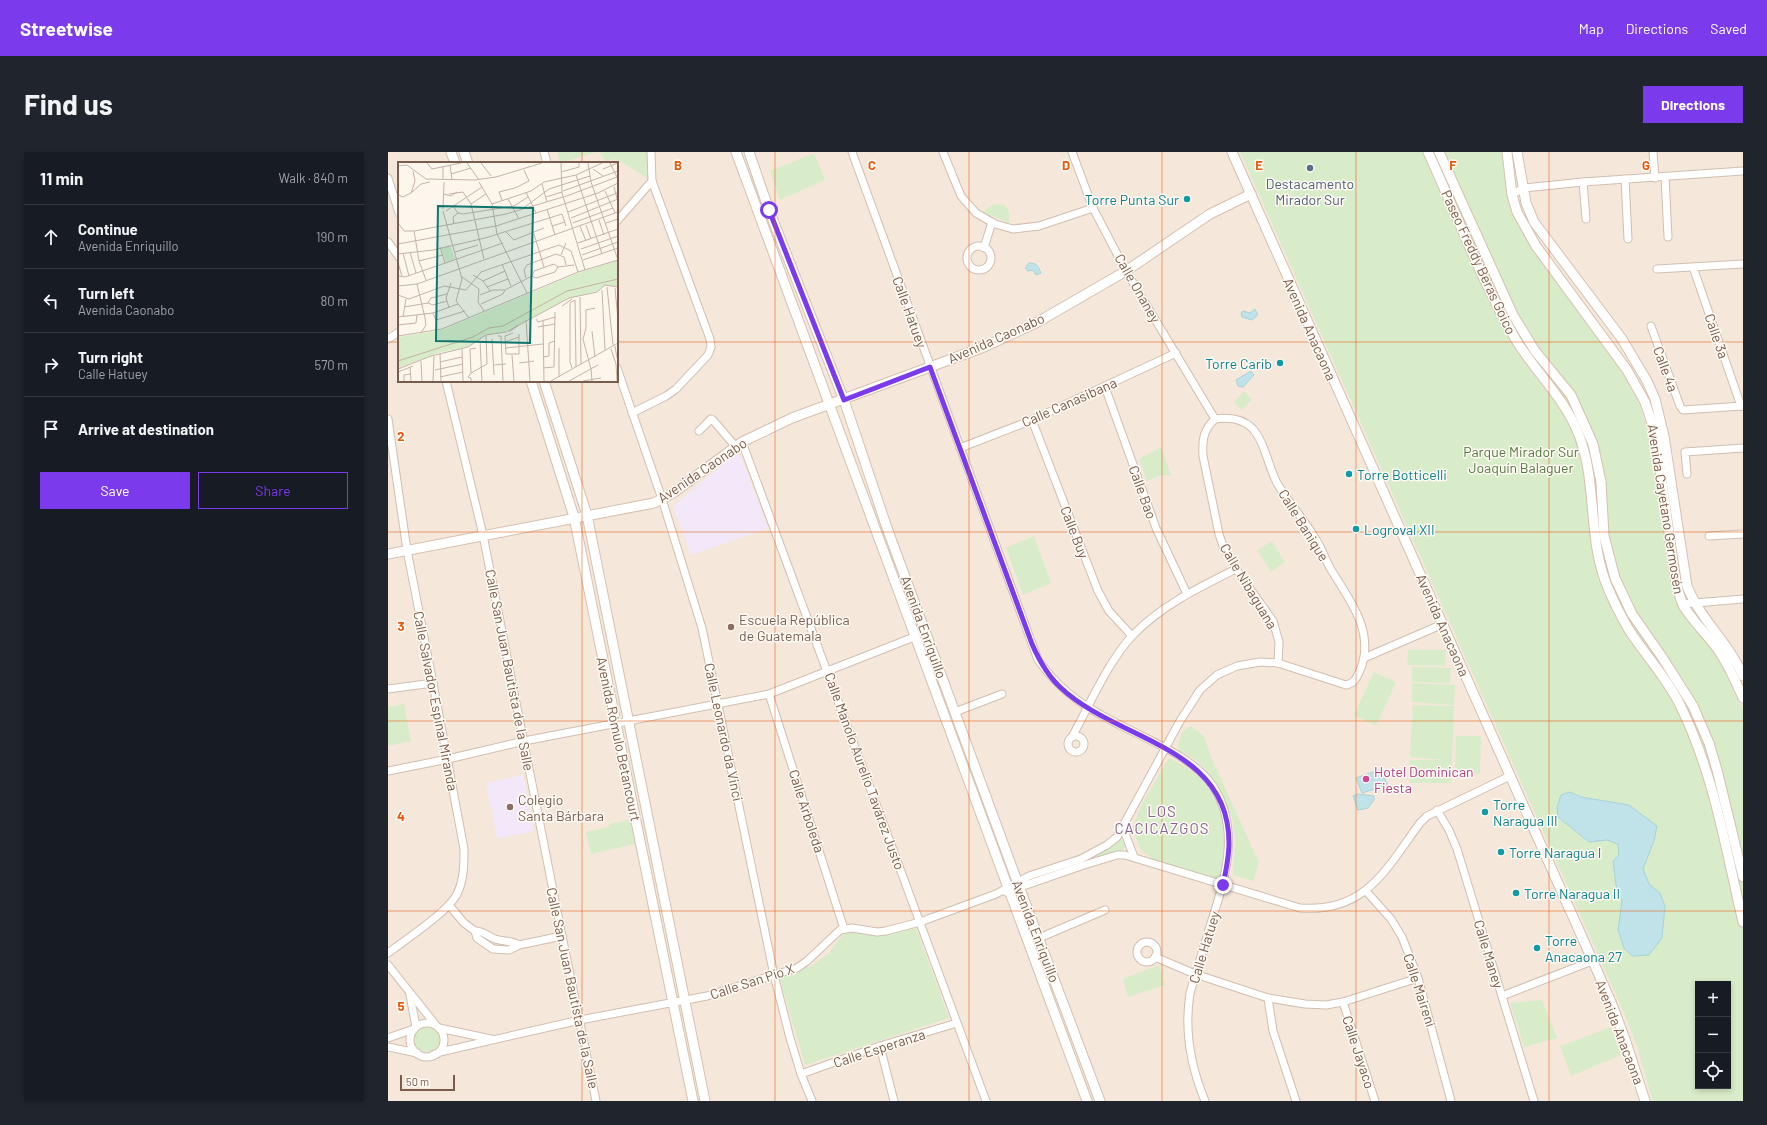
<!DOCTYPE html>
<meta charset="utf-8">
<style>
body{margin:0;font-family:Barlow,sans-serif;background:#20242c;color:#f1f3f6}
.controls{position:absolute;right:12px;bottom:12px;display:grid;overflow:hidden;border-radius:0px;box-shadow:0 2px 6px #0003}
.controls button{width:36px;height:36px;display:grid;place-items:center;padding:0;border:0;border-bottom:1px solid #363941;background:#171b24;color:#f1f3f6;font:20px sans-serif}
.scale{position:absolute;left:12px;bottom:10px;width:55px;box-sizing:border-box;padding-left:4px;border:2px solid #7a5c4d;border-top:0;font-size:11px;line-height:14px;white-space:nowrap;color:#7a5c4d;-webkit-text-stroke:3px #fffaf3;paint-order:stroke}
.stop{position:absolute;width:12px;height:12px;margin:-9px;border:3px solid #7c3aed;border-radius:50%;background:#fff}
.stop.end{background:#7c3aed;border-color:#fff;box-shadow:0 1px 4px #0008}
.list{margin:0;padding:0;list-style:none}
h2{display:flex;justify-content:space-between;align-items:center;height:52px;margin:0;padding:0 16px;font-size:17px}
h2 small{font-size:13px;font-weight:400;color:#9ea1a6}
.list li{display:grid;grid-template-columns:26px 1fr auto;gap:12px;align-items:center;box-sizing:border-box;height:64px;padding:0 16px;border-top:1px solid #363941}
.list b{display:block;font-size:15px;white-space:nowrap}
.list p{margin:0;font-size:13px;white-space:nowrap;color:#9ea1a6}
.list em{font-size:13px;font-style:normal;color:#9ea1a6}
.actions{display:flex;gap:8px;padding:12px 16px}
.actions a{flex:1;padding:9px 0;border:1px solid #7c3aed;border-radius:0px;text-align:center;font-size:14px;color:#7c3aed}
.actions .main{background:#7c3aed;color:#fff}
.icon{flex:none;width:22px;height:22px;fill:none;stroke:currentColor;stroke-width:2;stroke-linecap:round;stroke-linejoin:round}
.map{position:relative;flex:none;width:1355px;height:949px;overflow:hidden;border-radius:0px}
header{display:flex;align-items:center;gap:24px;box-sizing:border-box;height:56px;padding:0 20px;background:#7c3aed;color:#fff}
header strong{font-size:19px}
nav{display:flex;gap:22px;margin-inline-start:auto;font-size:14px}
.intro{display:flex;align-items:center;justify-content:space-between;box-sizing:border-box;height:96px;padding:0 24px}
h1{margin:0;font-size:28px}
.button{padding:10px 18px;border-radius:0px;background:#7c3aed;color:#fff;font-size:14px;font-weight:700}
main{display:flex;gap:24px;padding:0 24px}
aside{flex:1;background:#171b24;border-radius:0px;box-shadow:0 2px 6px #0003}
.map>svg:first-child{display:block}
.residential{fill:#f5e8da;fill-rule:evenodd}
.education{fill:#f3e8fa}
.green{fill:#d8ecc9;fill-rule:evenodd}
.water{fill:#bfe3e8;stroke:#a5d3da}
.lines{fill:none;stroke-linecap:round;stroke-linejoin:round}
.street-casing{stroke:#d1beb0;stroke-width:9}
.secondary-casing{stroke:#d6c0b0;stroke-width:11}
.street{stroke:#fff;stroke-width:7}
.secondary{stroke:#fff;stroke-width:9}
.route{stroke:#7c3aed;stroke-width:5}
.grid{fill:none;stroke:#e8590c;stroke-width:1;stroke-opacity:0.55}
.service-dot{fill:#5c6f8a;stroke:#fffaf3;stroke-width:1.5}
.culture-dot{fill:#0f9aa8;stroke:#fffaf3;stroke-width:1.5}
.education-dot{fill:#8d6e63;stroke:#fffaf3;stroke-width:1.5}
.hotel-dot{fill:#d1479c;stroke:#fffaf3;stroke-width:1.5}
.labels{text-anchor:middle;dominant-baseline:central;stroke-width:3;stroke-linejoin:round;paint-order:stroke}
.service-label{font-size:14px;fill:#4e5e75;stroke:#fffaf3}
.culture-label{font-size:14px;fill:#0d838f;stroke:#fffaf3;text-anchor:start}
.street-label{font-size:14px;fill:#7a5c4d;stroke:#fffaf3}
.park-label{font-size:14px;fill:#537a41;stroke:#fffaf3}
.education-label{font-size:14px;fill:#785e54;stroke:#fffaf3;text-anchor:start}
.hotel-label{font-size:14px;fill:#b23c85;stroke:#fffaf3;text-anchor:start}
.neighbourhood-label{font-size:15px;letter-spacing:1px;fill:#846695;stroke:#fffaf3}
.inset-road{fill:none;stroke:#c5b3a7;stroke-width:1}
.view{fill:#0f766e;fill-opacity:0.15;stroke:#0f766e;stroke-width:2}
.inset-edge{fill:none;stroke:#7a5c4d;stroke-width:2}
.grid-label{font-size:13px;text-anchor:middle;font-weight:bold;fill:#e8590c;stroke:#fffaf3;stroke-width:3;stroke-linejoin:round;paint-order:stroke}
</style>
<header>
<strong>Streetwise</strong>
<nav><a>Map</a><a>Directions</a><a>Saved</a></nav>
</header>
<div class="intro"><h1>Find us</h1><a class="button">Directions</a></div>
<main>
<aside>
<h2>11 min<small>Walk · 840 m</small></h2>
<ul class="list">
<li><svg class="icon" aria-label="ahead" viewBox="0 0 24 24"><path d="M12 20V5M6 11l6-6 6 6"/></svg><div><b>Continue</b><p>Avenida Enriquillo</p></div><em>190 m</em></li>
<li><svg class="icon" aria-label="left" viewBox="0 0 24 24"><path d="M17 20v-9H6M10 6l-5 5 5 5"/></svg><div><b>Turn left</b><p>Avenida Caonabo</p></div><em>80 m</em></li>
<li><svg class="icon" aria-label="right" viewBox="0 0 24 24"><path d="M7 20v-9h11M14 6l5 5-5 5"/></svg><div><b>Turn right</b><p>Calle Hatuey</p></div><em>570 m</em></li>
<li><svg class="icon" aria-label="arrive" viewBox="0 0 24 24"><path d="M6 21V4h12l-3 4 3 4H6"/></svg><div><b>Arrive at destination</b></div></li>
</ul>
<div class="actions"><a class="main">Save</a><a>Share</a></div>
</aside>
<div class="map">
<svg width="1355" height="949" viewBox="0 0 1355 949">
<rect width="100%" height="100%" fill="#fdf6ec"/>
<!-- residential -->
<path class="residential" d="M0,0H1355V949H0ZM11,11H229V229H11ZM1310,832H1340V934H1310Z"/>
<!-- education -->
<g class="education">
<polygon points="350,302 353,305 380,376 303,403 285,354 346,303"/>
<polygon points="135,623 146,679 109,687 98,631"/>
</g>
<!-- green -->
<g class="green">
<polygon points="169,0 209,0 172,11"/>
<polygon points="211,0 263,0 264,29 228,7 217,9"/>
<path d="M852,0H1115L1128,66L1133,77L1145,96L1235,221L1252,253L1262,285L1290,454C1301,473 1318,486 1330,505C1340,521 1344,541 1355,557V949H1265L1248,892L1237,863ZM1310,832H1340V934H1310Z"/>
<polygon points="426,1 437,28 392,48 382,19"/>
<polygon points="606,52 616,53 621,59 621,71 594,60"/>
<polygon points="856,239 864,248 853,258 846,250"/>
<polygon points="773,295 783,324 774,323 759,329 751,307"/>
<polygon points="646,384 663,431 635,443 618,396"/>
<polygon points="884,389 897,410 883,420 869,398"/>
<polygon points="1020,498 1058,498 1057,514 1019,513"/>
<polygon points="1024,515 1063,516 1062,531 1024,530"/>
<polygon points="986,520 1008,530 988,574 966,563"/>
<polygon points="1024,531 1067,533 1066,553 1024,550"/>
<polygon points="16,552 23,589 0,594 0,555"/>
<polygon points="1025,553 1066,554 1063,631 1021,631 1021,608 1055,608 1022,605"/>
<polygon points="803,574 816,584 823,605 871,711 865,729 845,723 847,687 844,665 820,619 807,607 792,599 790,594 794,580"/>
<polygon points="1068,584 1093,584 1092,622 1067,621"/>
<path d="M781,606C791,611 802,617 810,624C841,651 840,691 831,727L767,708L753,698L744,676L754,652Z"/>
<polygon points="242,668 247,692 203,702 198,680 221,675 221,672"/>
<polygon points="729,688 736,688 738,693 734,698 646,728 640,727 644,721"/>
<polygon points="528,776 561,866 417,913 391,824 424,814 440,802 457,780 501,783"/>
<polygon points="771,813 777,833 740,845 735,827"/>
<polygon points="1154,848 1169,886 1136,895 1122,851"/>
<circle cx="39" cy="887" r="13"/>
<polygon points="1223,875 1233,903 1183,924 1172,894"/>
</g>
<!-- water -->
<g class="water">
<path d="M641,111C649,111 650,114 653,121L648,123L645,118L640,119L637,116Z"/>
<polygon points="867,157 870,163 864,168 854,165 853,161 855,159 862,161"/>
<polygon points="863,219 866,223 855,235 850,234 848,228"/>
<polygon points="993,617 999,632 994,638 987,637 974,641 968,626"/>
<polygon points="1182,640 1193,645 1241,653 1269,674 1266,689 1255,717 1261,732 1272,741 1277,754 1274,786 1261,803 1244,804 1236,796 1230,778 1234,749 1228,733 1225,709 1231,703 1230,692 1219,688 1201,690 1170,665 1169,655 1173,643"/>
<polygon points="970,642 986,644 986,648 980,656 970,658 965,644"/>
</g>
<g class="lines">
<defs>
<g id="street">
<polyline points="156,0 159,11"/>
<path d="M464,0L650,508C677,546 707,561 748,581C774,594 808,609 825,634C853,677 837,727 823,771C816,794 809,817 802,841C796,879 802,913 817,949"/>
<polyline points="555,0 573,44 588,61 607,72 625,77 651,74 705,56"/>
<polyline points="684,0 705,56 738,119 827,267"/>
<polyline points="1265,0 1267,26"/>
<polyline points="1277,25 1280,85"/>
<polyline points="0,26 11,61"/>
<polyline points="1237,27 1240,87"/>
<polyline points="1195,30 1198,67"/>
<polyline points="1124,43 1135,36 1195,30 1355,19"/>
<polyline points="229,69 264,29"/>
<polyline points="0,90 11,105"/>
<circle cx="591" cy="106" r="12"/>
<polyline points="596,96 604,70"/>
<polyline points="1305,115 1353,254"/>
<polyline points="1269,117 1355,112"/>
<polyline points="1263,174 1292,254 1295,258 1355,254"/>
<polyline points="0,187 11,180"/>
<polyline points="229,216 274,347 314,476 386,823 402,886 413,922 424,949"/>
<polyline points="58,229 95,383 174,784 208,949"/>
<polyline points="717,235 768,376 799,442"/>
<polyline points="244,261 278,244 288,237 320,203 323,195 322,187 264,29 263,0"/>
<path d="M0,267L19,398L45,531L76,697C76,712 76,728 69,742C60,760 17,788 0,801"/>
<path d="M827,267C815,278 814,289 815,304L831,382L835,394L848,417L885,469L891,490L890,511"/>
<polyline points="644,268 710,439 721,459 744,484"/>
<polyline points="311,279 323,267 325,268 347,294"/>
<polyline points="354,290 598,949"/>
<polyline points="572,296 644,268 788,201"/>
<polyline points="1299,322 1297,300 1355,296"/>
<polyline points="1321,384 1355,382"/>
<polyline points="1295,452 1355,447"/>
<polyline points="976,506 1055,472"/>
<polyline points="0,537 45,531"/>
<polyline points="381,542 456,777"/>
<polyline points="567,560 614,542"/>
<circle cx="688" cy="592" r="8"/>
<path d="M684,585C701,554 721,508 745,483C774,453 812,435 848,417"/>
<polyline points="0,619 60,607 136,589 381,542 526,485"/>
<polyline points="1049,658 1061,678 1069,697 1146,949"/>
<polyline points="735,676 746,705"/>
<polyline points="978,739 1003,767 1014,785 1030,826 1063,949"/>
<path d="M618,740L693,714L729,703H737L912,756C978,761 998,717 1032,671L1039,664L1122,624"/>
<polyline points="61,753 76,771 87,779 89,786 105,797 121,798 131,793 174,784"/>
<path d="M87,779C96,779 99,784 107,787C116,790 123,788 131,793"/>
<polyline points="651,786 717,758"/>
<circle cx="759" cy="800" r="10"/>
<polyline points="767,805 807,822 880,846 917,852 938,853 955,850 1030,826"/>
<polyline points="0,813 47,872"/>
<polyline points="22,843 28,875"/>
<polyline points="1114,844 1204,809"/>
<polyline points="880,846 885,879 908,949"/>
<polyline points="955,850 987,949"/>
<circle cx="39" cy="888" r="17"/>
<polyline points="51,876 103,887"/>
<polyline points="0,886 26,877"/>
<polyline points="492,894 506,949"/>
<polyline points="0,895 29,901"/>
<path d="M45,903L52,900L192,868L319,844L386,823L409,816L419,809L452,778L464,776L489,780L498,779L532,770L608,742L641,724L693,707L719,693L729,685L792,569L812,538L829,523L849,514L872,510L890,511L958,533C968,531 969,524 973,516C987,478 960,446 942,416C937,406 933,395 927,386C916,367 900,350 889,331C880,314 877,290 864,276C854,266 840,265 827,267"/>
<polyline points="413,922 492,894 569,871"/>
</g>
<g id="secondary">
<polyline points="63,0 67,11"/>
<polyline points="76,0 80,11"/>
<polyline points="348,0 699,949"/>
<polyline points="361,0 381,58 456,248 499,376 629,729 712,949"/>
<polyline points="844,0 1223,850 1237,887 1257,949"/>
<path d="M1040,0C1069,63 1093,128 1128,188C1148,221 1177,246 1191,283C1210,333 1199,387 1220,436C1226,451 1233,464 1241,478C1258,504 1280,527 1293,555C1326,622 1338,698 1355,770"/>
<polyline points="1051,0 1125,163 1147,199 1183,243 1205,292 1213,330 1216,384 1227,426 1244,462 1274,505 1305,554 1321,591 1329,618 1355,725"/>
<path d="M1119,0L1124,43L1129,60L1148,94L1239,218L1257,250L1267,280L1287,424C1289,434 1291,444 1295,453C1304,469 1321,484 1331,499C1341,514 1348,530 1355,546"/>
<path d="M1129,0L1138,51L1146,70L1234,187L1259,229L1267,247L1276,284L1299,434C1312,467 1341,491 1355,524"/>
<polyline points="143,229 186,365 305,949"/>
<polyline points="156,229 199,363 317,949"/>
<polyline points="0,402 266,351 285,341 354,290 404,266 596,195 648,171 738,119 822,62 863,42"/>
</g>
</defs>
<!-- street casing -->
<use href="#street" class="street-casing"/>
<!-- secondary casing -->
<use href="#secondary" class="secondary-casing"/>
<!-- street -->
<use href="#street" class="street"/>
<!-- secondary -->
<use href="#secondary" class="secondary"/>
</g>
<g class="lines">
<!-- route -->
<path class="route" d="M381,58L456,248L542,215L644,492C651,508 659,523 672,535C728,589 841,593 841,691C841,705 838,719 835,733"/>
</g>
<!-- grid -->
<path class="grid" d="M194,0V11M387,0V949M581,0V949M774,0V949M968,0V949M1161,0V949M0,190H11M229,190H1355M194,229V949M0,380H1355M0,569H1355M0,759H1355"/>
<!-- markers -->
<circle class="service-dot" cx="922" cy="16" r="4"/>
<g class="culture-dot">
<circle cx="799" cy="47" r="4"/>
<circle cx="892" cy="211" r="4"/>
<circle cx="961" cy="322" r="4"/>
<circle cx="968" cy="377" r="4"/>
<circle cx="1097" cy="660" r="4"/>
<circle cx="1113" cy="700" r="4"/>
<circle cx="1128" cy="741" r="4"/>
<circle cx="1149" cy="796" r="4"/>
</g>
<g class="education-dot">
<circle cx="343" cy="475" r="4"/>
<circle cx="122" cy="655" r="4"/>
</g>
<circle class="hotel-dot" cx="978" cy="627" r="4"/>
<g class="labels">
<!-- service labels -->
<g class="service-label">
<text x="922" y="31">Destacamento<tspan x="922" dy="16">Mirador Sur</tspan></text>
</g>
<!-- culture labels -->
<g class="culture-label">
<text x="791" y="47" text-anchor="end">Torre Punta Sur</text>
<text x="884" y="211" text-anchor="end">Torre Carib</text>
<text x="969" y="322">Torre Botticelli</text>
<text x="976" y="377">Logroval XII</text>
<text x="1105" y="652">Torre<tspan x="1105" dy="16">Naragua III</tspan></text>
<text x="1121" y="700">Torre Naragua I</text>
<text x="1136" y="741">Torre Naragua II</text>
<text x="1157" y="788">Torre<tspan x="1157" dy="16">Anacaona 27</tspan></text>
</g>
<!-- street labels -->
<g class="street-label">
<text transform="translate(1091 110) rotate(65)">Paseo Freddy Beras Goico</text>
<text transform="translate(750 136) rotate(60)">Calle Onaney</text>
<text transform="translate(522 160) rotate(70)">Calle Hatuey</text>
<text transform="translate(922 177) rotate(66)">Avenida Anacaona</text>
<text transform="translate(1329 184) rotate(71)">Calle 3a</text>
<text transform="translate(608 186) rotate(-24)">Avenida Caonabo</text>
<text transform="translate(1278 217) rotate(70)">Calle 4a</text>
<text transform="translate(681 250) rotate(-24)">Calle Canasibana</text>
<text transform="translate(314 318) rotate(-34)">Avenida Caonabo</text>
<text transform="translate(755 340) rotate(70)">Calle Bao</text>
<text transform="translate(1278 357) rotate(81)">Avenida Cayetano Germosén</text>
<text transform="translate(916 373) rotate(58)">Calle Banique</text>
<text transform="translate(687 380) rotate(69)">Calle Buy</text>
<text transform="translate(861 434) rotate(59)">Calle Nibaguana</text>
<text transform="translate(1055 473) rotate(66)">Avenida Anacaona</text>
<text transform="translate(536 475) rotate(70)">Avenida Enriquillo</text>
<text transform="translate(122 518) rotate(79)">Calle San Juan Bautista de la Salle</text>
<text transform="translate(48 549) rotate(79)">Calle Salvador Espinal Miranda</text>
<text transform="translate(336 580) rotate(78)">Calle Leonardo da Vinci</text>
<text transform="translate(231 587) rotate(78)">Avenida Rómulo Betancourt</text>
<text transform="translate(477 619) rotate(70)">Calle Manolo Aurelio Tavárez Justo</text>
<text transform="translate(419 659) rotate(72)">Calle Arboleda</text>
<text transform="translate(648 779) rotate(69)">Avenida Enriquillo</text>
<text transform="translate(816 795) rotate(-73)">Calle Hatuey</text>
<text transform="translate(1101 802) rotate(73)">Calle Maney</text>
<text transform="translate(364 829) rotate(-18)">Calle San Pío X</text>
<text transform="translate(185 836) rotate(78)">Calle San Juan Bautista de la Salle</text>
<text transform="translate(1032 838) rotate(72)">Calle Mairení</text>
<text transform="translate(1232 880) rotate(69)">Avenida Anacaona</text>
<text transform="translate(491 896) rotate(-18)">Calle Esperanza</text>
<text transform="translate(971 900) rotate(72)">Calle Jayaco</text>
</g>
<!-- park labels -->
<g class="park-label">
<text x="1133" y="299">Parque Mirador Sur<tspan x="1133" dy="16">Joaquín Balaguer</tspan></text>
</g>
<!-- education labels -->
<g class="education-label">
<text x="351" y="467">Escuela República<tspan x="351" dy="16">de Guatemala</tspan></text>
<text x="130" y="647">Colegio<tspan x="130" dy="16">Santa Bárbara</tspan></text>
</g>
<!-- hotel labels -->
<g class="hotel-label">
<text x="986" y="619">Hotel Dominican<tspan x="986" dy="16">Fiesta</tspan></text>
</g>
<!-- neighbourhood labels -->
<g class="neighbourhood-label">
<text x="774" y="659">LOS<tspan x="774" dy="17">CACICAZGOS</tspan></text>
</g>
</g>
<!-- overview -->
<g transform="translate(10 10)">
<rect width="220" height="220" fill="#fdf6ec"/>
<path d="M52,83L57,97L48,100L43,86ZM220,98V125L207,123L199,129L169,137L107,170L87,173L70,185L43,190L0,206V175L44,168L180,111Z" fill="#d8ecc9"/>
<path class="inset-road" d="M29,1L34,7L63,1M69,1L81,18M83,1L93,14M163,1L164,31L187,108M190,1L193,20L220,98M212,1L220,17M52,3L54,18M0,4L9,3L28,17L77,18L98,15L144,1M195,7L205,14M205,7L220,1M163,10L181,5V1M53,12L73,6M178,13L204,92M45,17V4M81,20L94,42L99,72L129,131M144,22L149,40M216,25L220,40M165,29L220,9M207,29L217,51M65,30L73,42L86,97M128,30L138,51M13,31L23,22L32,20M46,32L53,34L59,30M51,32L65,30M0,33L5,35L13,31L17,19L15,9M148,35L164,30M166,35L219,15M110,37L121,57M104,38L101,30L117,26L131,19L126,8M73,42L88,32M94,42L133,29L146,20L178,13L204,1M55,44L60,51L65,52L116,44L130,35M45,47L46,20M124,47L151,27L192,14M149,47L157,73M45,49L64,117L58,139L71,156M48,49L84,25M170,50L219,31M173,56L220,37M201,58L206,73M0,61L6,69H16L108,52L165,35M175,61L215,46M208,61L220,57M56,62L55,55L60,51M188,63L193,77M154,64L167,60M182,64L188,79M16,69L21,99L28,118M108,70L116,78L146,66M136,72L146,105M180,81L220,67M0,82L98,64L200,31L220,21M42,85L47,101M183,87L220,74M12,90L18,111M57,90L80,83M5,91L11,114M0,92L35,88L87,76L164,52L168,64M163,93L168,81M184,93L220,80M185,98L220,86M21,99L45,93M0,100L4,115M104,102L113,124M156,102L160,105L157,110L138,116L134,114L136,109ZM160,105L176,103M75,113L85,119L92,129M0,114L7,115L105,81M64,115L81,127L80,140L86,149M128,116L126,108L129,103L158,92L166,95L168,103M85,119L107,109M19,122L27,156L28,163L23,171M0,124L19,122L220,50M89,125L110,117M209,125L215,183M217,126L220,158M107,128L134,114M204,128L207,188M0,133L11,137L46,124L68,128L83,110L161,83L173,89L180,110M82,133L95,128H107M182,135L183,202M177,138L178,205M30,141L33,136L49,132M30,141L35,143L49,139M83,142L105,132L107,128M164,144L174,137M6,145L30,141M51,146L48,136L53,121M35,151L38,158L67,149M0,155L35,151L60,142M5,155L8,137M138,157L140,160L157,155M128,158L132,219M145,159L146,219M0,163L18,161L19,153M140,165L157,162M194,169L197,195M111,170L121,163M115,171L107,174L108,192H121V172M0,174L44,167L180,110L220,98M100,174H103L105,219M94,177L96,213M82,179L84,219M107,180L121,175M217,184L219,196M107,186L145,182M64,187L65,219M213,187L218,202L219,219M42,191L43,219M114,193L116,219M145,195L151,194V181L157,179M0,199L75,175L91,166L105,164L169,129L220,117M23,199L24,219M42,200L64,195M121,201L136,199M96,203L108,202M12,205L13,219M145,206L156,205L157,150M174,206L172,200V141L177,138M0,207L33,194L70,185L88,173L108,170L171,136L199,130L207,123L220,125M37,208L65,202M0,210L15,204M73,211L89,202L88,174M42,215L65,210M161,215V186M6,219V213L13,212M35,219L36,194M73,219V216L70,215L73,211L72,187L78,186M153,219L220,181M171,219L200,203M185,219L203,216M194,219L193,207L185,177L188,166V148L197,146"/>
<path class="view" d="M40,44L135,46L132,181L38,179Z"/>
<rect width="220" height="220" class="inset-edge"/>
</g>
<g class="grid-label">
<text x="290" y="18">B</text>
<text x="484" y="18">C</text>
<text x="678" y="18">D</text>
<text x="871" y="18">E</text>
<text x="1065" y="18">F</text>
<text x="1258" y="18">G</text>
<text x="13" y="289">2</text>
<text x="13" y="479">3</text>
<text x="13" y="669">4</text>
<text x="13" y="859">5</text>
</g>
</svg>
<div class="controls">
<button>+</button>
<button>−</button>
<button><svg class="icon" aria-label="locate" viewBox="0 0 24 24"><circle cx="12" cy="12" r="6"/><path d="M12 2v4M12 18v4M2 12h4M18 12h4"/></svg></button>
</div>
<div class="scale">50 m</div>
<div class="stop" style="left:381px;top:58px"></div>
<div class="stop end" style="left:835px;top:733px"></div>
</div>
</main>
